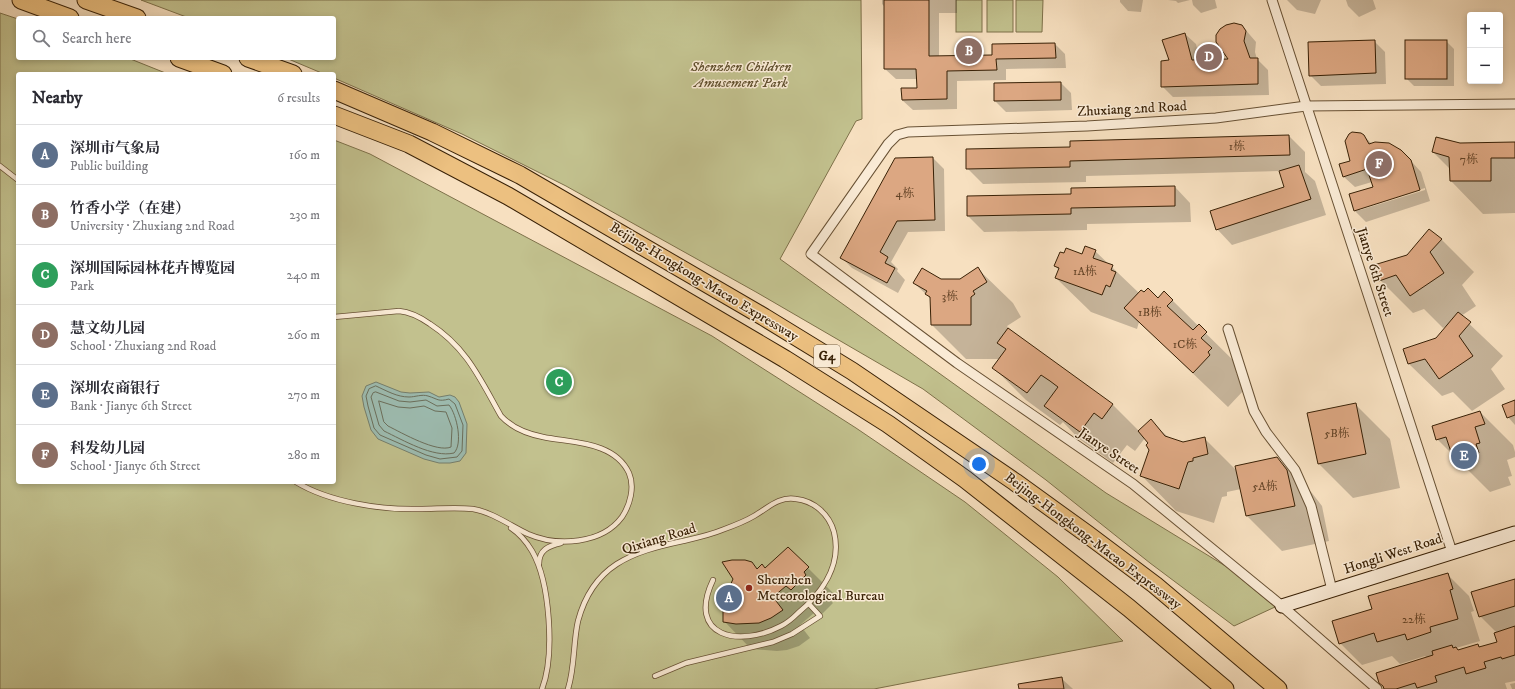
<!DOCTYPE html>
<meta charset="utf-8">
<style>
body{margin:0;font-family:"IM FELL DW Pica","Noto Serif SC",serif;background:#f2f2f3;color:#2b2b33}
.controls{position:absolute;right:12px;top:12px;display:grid;overflow:hidden;border-radius:4px;box-shadow:0 2px 6px #0003}
.controls button{width:36px;height:36px;display:grid;place-items:center;padding:0;border:0;border-bottom:1px solid #e1e1e2;background:#fff;color:#2b2b33;font:20px sans-serif}
.you{position:absolute;left:979px;top:464px;width:14px;height:14px;margin:-10px;border:3px solid #fff;border-radius:50%;background:#1a73e8;box-shadow:0 0 0 6px #1a73e833}
.badge{display:grid;place-items:center;width:26px;height:26px;border-radius:50%;background:#b45309;color:#fff;font-size:13px;font-weight:700}
.pin{position:absolute;translate:-50% -50%;border:2px solid #fff;box-shadow:0 1px 4px #0006}
.list{margin:0;padding:0;list-style:none}
h2{display:flex;justify-content:space-between;align-items:center;height:52px;margin:0;padding:0 16px;font-size:17px}
h2 small{font-size:13px;font-weight:400;color:#7c7c81}
.list li{display:grid;grid-template-columns:26px 1fr auto;gap:12px;align-items:center;box-sizing:border-box;height:60px;padding:0 16px;border-top:1px solid #e1e1e2}
.list b{display:block;font-size:15px;white-space:nowrap}
.list p{margin:0;font-size:13px;white-space:nowrap;color:#7c7c81}
.list em{font-size:13px;font-style:normal;color:#7c7c81}
.icon{flex:none;width:22px;height:22px;fill:none;stroke:currentColor;stroke-width:2;stroke-linecap:round;stroke-linejoin:round}
.map{position:relative;flex:none;width:1515px;height:689px;overflow:hidden}
.search{position:absolute;background:#fff;box-shadow:0 2px 6px #0003;left:16px;top:16px;width:320px;height:44px;display:flex;align-items:center;gap:10px;box-sizing:border-box;padding:0 14px;border-radius:4px;color:#7c7c81;font-size:15px}
.panel{position:absolute;background:#fff;box-shadow:0 2px 6px #0003;left:16px;top:72px;width:320px;height:412px;border-radius:4px}
.map>svg:first-child{display:block}
.green{fill:#c2c18e;stroke:#7e714a}
.water{fill:#9dbdb2;stroke:#757f6d}
.shadow{fill:#0003;fill-rule:evenodd}
.lines{fill:none;stroke-linecap:round;stroke-linejoin:round}
.shore{stroke:#6b6f5c;stroke-width:1}
.building{fill:#dca782;stroke:#392106}
.lane-casing{stroke:#685134;stroke-width:6}
.street-casing{stroke:#685134;stroke-width:11}
.secondary-casing{stroke:#392106;stroke-width:15}
.highway-casing{stroke:#392106;stroke-width:19}
.lane{stroke:#faebd6;stroke-width:4.5}
.street{stroke:#faebd6;stroke-width:9}
.secondary{stroke:#faebd6;stroke-width:13}
.highway{stroke:#ecc080;stroke-width:17}
.poi-dot{fill:#8f2418;stroke:#faebd6;stroke-width:1.5}
.labels{text-anchor:middle;dominant-baseline:central;stroke-width:3;stroke-linejoin:round;paint-order:stroke}
.number-label{font-size:12px;fill:#624225}
.shield{fill:#faebd6;stroke:#735e44;stroke-width:1}
.shield-label{font-size:13px;font-weight:bold;fill:#392106}
.park-label{font-size:14px;font-style:italic;fill:#62512f;stroke:#faebd6}
.street-label{font-size:14px;fill:#392106;stroke:#faebd6}
.poi-label{font-size:14px;fill:#392106;stroke:#faebd6;text-anchor:start}
</style>
<div class="map">
<svg width="1515" height="689" viewBox="0 0 1515 689">
<rect width="100%" height="100%" fill="#f7e0c0"/>
<filter id="stains"><feTurbulence type="fractalNoise" baseFrequency=".005" numOctaves="4"/><feColorMatrix values="0 0 0 0 .2 0 0 0 0 .09 0 0 0 0 .02 0 0 0 .5 -.17"/></filter>
<radialGradient id="worn" r=".72"><stop offset=".6" stop-color="#630" stop-opacity="0"/><stop offset="1" stop-color="#630" stop-opacity=".3"/></radialGradient>
<!-- green -->
<g class="green">
<polygon points="141,0 861,0 862,119 856,121 780,259 1106,493 1227,567 1275,607 1234,626 1150,563 1046,480 923,389 756,292 566,186 462,134 334,78 334,74 324,74 286,58 334,58 334,18 189,18"/>
<rect x="956" y="0" width="26" height="32"/>
<rect x="987" y="0" width="26" height="32"/>
<polygon points="1016,0 1043,0 1042,32 1016,32"/>
<polygon points="0,13 18,19 18,58 128,58 168,74 18,74 18,482 334,482 334,140 370,154 712,336 856,428 965,502 1058,577 1123,641 874,689 0,689"/>
</g>
<!-- water -->
<polygon class="water" points="376,382 401,392 410,393 429,392 439,397 450,395 455,397 459,402 467,424 466,453 460,461 450,463 439,463 424,459 378,439 371,430 364,407 362,396 366,386"/>
<!-- shadow -->
<g class="shadow">
<polygon points="882,0 957,0 957,13 939,13 939,57 993,56 1055,44 1065,54 1066,68 1006,69 1006,80 957,81 957,109 913,110 902,100 918,88 918,79 896,79 885,69 885,7 882,4"/>
<polygon points="1120,0 1143,0 1141,12 1128,11 1120,2"/>
<polygon points="1168,0 1190,0 1178,3 1176,1"/>
<polygon points="1192,0 1215,0 1217,8 1201,13 1193,5"/>
<polygon points="1287,0 1321,0 1315,14 1297,10"/>
<polygon points="1346,0 1373,0 1376,9 1359,17 1348,6"/>
<polygon points="1244,28 1256,42 1255,52 1257,59 1268,70 1269,95 1173,97 1162,86 1171,61 1185,34 1196,44 1200,61 1230,60"/>
<polygon points="1374,41 1385,52 1386,84 1321,86 1310,75"/>
<polygon points="1446,41 1454,49 1454,86 1414,86 1406,78"/>
<polygon points="1061,83 1071,93 1072,110 1006,112 995,101"/>
<polygon points="1289,136 1305,152 1305,172 1315,181 1326,215 1232,245 1217,229 1286,187 1280,171 1086,176 1086,182 983,184 967,168 1071,148"/>
<path d="M1364,136L1372,144L1401,150L1421,172L1430,201L1366,222L1355,211L1350,195L1374,188L1372,182L1355,187L1344,177ZM1425,188V190L1360,210V208Z"/>
<polygon points="1515,143 1515,213 1483,214 1451,181 1450,169 1433,152"/>
<polygon points="933,158 944,169 945,231 908,232 891,262 898,269 897,271 905,280 898,293 852,268 841,257"/>
<polygon points="1175,187 1190,203 1191,222 1087,224 1087,230 984,232 968,216 1072,195"/>
<polygon points="1441,239 1474,272 1462,285 1476,306 1461,316 1503,356 1491,369 1505,389 1472,411 1453,392 1442,396 1409,364 1437,339 1449,324 1443,328 1424,309 1413,313 1380,280 1408,256"/>
<polygon points="1095,251 1139,293 1158,299 1172,300 1241,368 1236,373 1246,383 1244,390 1228,407 1139,322 1137,329 1091,312 1056,278 1059,270 1055,266"/>
<polygon points="978,269 1013,303 1021,317 1007,326 1009,329 1113,405 1139,431 1151,421 1169,438 1183,443 1204,438 1238,472 1277,458 1312,493 1322,506 1329,541 1282,551 1247,516 1241,489 1227,492 1227,496 1222,497 1214,523 1176,511 1142,476 1150,450 1150,443 1145,438 1135,451 1127,445 1113,463 1078,438 1063,422 1060,425 1026,400 993,367 999,359 966,359 932,325 931,299 914,283 960,280"/>
<polygon points="1515,400 1515,425 1508,417"/>
<polygon points="1355,404 1390,439 1400,488 1353,498 1318,463"/>
<polygon points="1480,412 1513,445 1515,452 1515,457 1507,460 1512,476 1508,477 1511,485 1490,492 1437,439"/>
<polygon points="788,548 836,596 831,601 833,603 819,617 814,613 800,625 810,638 799,646 787,650 777,651 751,649 724,621 751,563 758,569 765,569"/>
<polygon points="1447,574 1469,596 1474,611 1471,612 1480,641 1456,648 1459,651 1478,645 1481,648 1498,643 1497,633 1480,616 1515,580 1515,681 1505,683 1507,689 1385,689 1427,658 1425,656 1400,664 1392,656 1362,665 1340,643 1373,610"/>
<polygon points="1061,678 1073,689 1033,689"/>
<polygon points="1515,683 1515,689 1512,689 1510,684"/>
</g>
<g class="lines">
<!-- shore -->
<g class="shore">
<path d="M376,386C387,391 397,397 409,397C415,397 422,394 428,396C438,399 438,402 449,399L455,404L463,425L462,451L457,457L440,459L426,455L380,435L374,428L368,406L366,396L369,389Z"/>
<path d="M376,392L399,401L410,402L426,400L437,406L449,405C457,415 463,444 454,453C433,458 403,440 384,431L379,425L371,397L373,393Z"/>
<path d="M379,401L398,407L410,408L424,406L435,411L446,412L452,428L451,447C437,453 402,433 388,426L384,422Z"/>
</g>
</g>
<!-- building -->
<g class="building">
<polygon points="884,0 929,0 929,56 992,55 992,44 1055,43 1056,58 996,59 997,70 947,71 947,99 902,100 901,88 917,88 916,69 884,69"/>
<polygon points="1234,23 1242,25 1246,31 1244,41 1250,58 1258,58 1258,84 1161,87 1161,61 1169,60 1162,40 1185,33 1192,60 1228,59 1216,42 1216,35 1220,29 1226,25"/>
<polygon points="1375,40 1376,73 1309,76 1308,42"/>
<rect x="1405" y="40" width="42" height="39"/>
<polygon points="1061,82 1061,100 994,101 994,83"/>
<polygon points="1352,132 1361,133 1364,135 1369,144 1375,142 1389,143 1401,150 1411,160 1420,190 1354,211 1349,194 1373,187 1367,169 1343,177 1339,164 1350,161 1345,141 1349,134"/>
<polygon points="1289,135 1290,155 1070,161 1070,167 966,169 966,149 1070,147 1070,141"/>
<polygon points="1436,137 1460,143 1515,142 1515,158 1491,158 1491,181 1450,181 1449,157 1432,152"/>
<polygon points="933,157 935,220 897,221 880,252 888,257 885,263 895,268 887,283 840,258 895,158"/>
<polygon points="1299,165 1311,199 1216,230 1210,211 1284,187 1279,171"/>
<polygon points="1175,186 1175,206 1071,208 1071,214 967,216 967,196 1071,194 1071,188"/>
<polygon points="1429,229 1442,239 1430,252 1444,273 1410,296 1396,275 1379,281 1374,265 1407,255"/>
<polygon points="1085,246 1096,250 1093,258 1113,265 1111,270 1116,272 1110,287 1106,285 1102,295 1055,278 1059,268 1054,266 1060,252 1064,253 1066,248 1082,254"/>
<polygon points="978,267 987,282 973,291 975,294 971,297 971,325 931,325 930,297 925,294 927,291 913,283 922,268 941,279 960,279"/>
<polygon points="1148,288 1158,298 1164,291 1173,300 1167,306 1193,330 1199,324 1207,332 1201,338 1212,348 1208,352 1210,355 1193,373 1124,308 1141,290 1144,292"/>
<polygon points="1458,312 1471,322 1459,336 1473,356 1439,379 1425,359 1408,364 1403,349 1436,338"/>
<polygon points="1008,328 1113,404 1102,419 1094,413 1080,432 1044,406 1058,387 1050,381 1041,375 1027,393 992,368 1006,349 997,343"/>
<polygon points="1515,400 1515,415 1507,418 1502,405"/>
<polygon points="1356,403 1366,454 1318,464 1307,413"/>
<polygon points="1480,411 1485,424 1475,427 1480,443 1476,444 1479,453 1457,460 1454,451 1451,452 1446,437 1436,440 1432,426"/>
<polygon points="1151,419 1165,436 1183,442 1205,437 1208,454 1193,458 1193,461 1188,462 1179,489 1140,476 1149,450 1146,445 1148,443 1138,431"/>
<polygon points="1277,457 1287,470 1295,506 1246,516 1235,466"/>
<polygon points="788,547 809,567 804,572 806,575 791,590 786,586 773,597 783,610 771,618 759,623 736,624 723,622 723,607 727,593 733,579 722,562 732,560 745,560 752,562 757,569 762,564 765,568"/>
<polygon points="1448,573 1453,589 1450,590 1458,619 1430,627 1431,632 1407,640 1405,634 1377,642 1374,633 1339,644 1332,621 1372,609 1368,596"/>
<polygon points="1515,579 1515,606 1479,617 1471,592"/>
<polygon points="1515,626 1515,655 1502,659 1501,657 1484,662 1486,668 1466,674 1464,667 1435,676 1437,682 1417,688 1415,683 1396,689 1384,689 1383,686 1379,683 1376,673 1433,655 1432,651 1452,645 1453,648 1456,647 1458,650 1478,644 1479,647 1497,642 1494,633"/>
<polygon points="1062,677 1064,689 1019,689 1018,684"/>
</g>
<g class="lines">
<defs>
<g id="lane">
<polyline points="0,166 18,180"/>
<path d="M296,482C329,502 380,510 419,509C437,509 455,507 473,509C492,512 511,526 528,534C558,547 602,544 622,517C630,505 635,487 629,473C614,441 572,443 543,437C528,434 512,428 501,416C480,379 467,348 430,324C420,317 411,312 399,311L334,317"/>
<path d="M511,528C520,534 526,541 532,551C550,582 555,655 542,689"/>
<path d="M539,564C539,550 548,546 561,543"/>
<polyline points="655,676 686,663 773,642 792,634 820,616 809,604"/>
<path d="M568,689C575,667 573,643 578,621C593,565 631,552 683,541C696,538 710,535 722,530C733,526 744,522 754,516C768,508 779,496 796,499C814,501 829,514 834,532C842,565 822,593 798,613C793,618 787,623 781,626C739,648 686,637 713,580"/>
</g>
<g id="street">
<polyline points="1272,0 1452,552"/>
<polyline points="1228,329 1254,411 1266,432 1295,470 1311,506 1332,590"/>
<polyline points="1377,689 1282,606 1133,484 957,363 811,254 888,144 897,135 908,132 1087,126 1216,118 1306,106 1515,104"/>
</g>
<polyline id="secondary" points="1282,606 1515,533"/>
<g id="highway">
<polyline points="21,0 70,18"/>
<polyline points="86,0 137,18"/>
<polyline points="179,58 223,74"/>
<polyline points="248,58 293,74"/>
<polyline points="334,90 432,132 520,175 764,317 852,371 1015,482 1087,534 1155,585 1278,689"/>
<polyline points="334,115 409,144 508,196 785,359 888,424 965,479 1040,538 1129,608 1225,689"/>
</g>
</defs>
<!-- lane casing -->
<use href="#lane" class="lane-casing"/>
<!-- street casing -->
<use href="#street" class="street-casing"/>
<!-- secondary casing -->
<use href="#secondary" class="secondary-casing"/>
<!-- highway casing -->
<use href="#highway" class="highway-casing"/>
<!-- lane -->
<use href="#lane" class="lane"/>
<!-- street -->
<use href="#street" class="street"/>
<!-- secondary -->
<use href="#secondary" class="secondary"/>
<!-- highway -->
<use href="#highway" class="highway"/>
</g>
<!-- markers -->
<circle class="poi-dot" cx="749" cy="588" r="4"/>
<g class="labels">
<!-- number labels -->
<g class="number-label">
<text x="1237" y="146">1栋</text>
<text x="1469" y="159">7栋</text>
<text x="905" y="193">4栋</text>
<text x="1085" y="271">1A栋</text>
<text x="950" y="296">3栋</text>
<text x="1150" y="312">1B栋</text>
<text x="1185" y="344">1C栋</text>
<text x="1337" y="433">5B栋</text>
<text x="1265" y="486">5A栋</text>
<text x="1414" y="619">22栋</text>
</g>
<!-- shield labels -->
<rect class="shield" x="814" y="345" width="26" height="22" rx="3"/>
<g class="shield-label">
<text x="827" y="356">G4</text>
</g>
<!-- park labels -->
<g class="park-label">
<text x="741" y="67">Shenzhen Children<tspan x="741" dy="16">Amusement Park</tspan></text>
</g>
<!-- street labels -->
<g class="street-label">
<text transform="translate(1132 109) rotate(-3)">Zhuxiang 2nd Road</text>
<text transform="translate(1375 272) rotate(72)">Jianye 6th Street</text>
<text transform="translate(704 282) rotate(31)">Beijing-Hongkong-Macao Expressway</text>
<text transform="translate(1109 451) rotate(34)">Jianye Street</text>
<text transform="translate(659 539) rotate(-17)">Qixiang Road</text>
<text transform="translate(1093 541) rotate(37)">Beijing-Hongkong-Macao Expressway</text>
<text transform="translate(1393 554) rotate(-18)">Hongli West Road</text>
</g>
<!-- poi labels -->
<g class="poi-label">
<text x="757" y="580">Shenzhen<tspan x="757" dy="16">Meteorological Bureau</tspan></text>
</g>
</g>
<rect width="100%" height="100%" filter="url(#stains)"/>
<rect width="100%" height="100%" fill="url(#worn)"/>
</svg>
<div class="controls">
<button>+</button>
<button>−</button>
</div>
<div class="you"></div>
<div class="pin badge" style="left:729px;top:598px;background:#5c6f8a">A</div>
<div class="pin badge" style="left:969px;top:51px;background:#8d6e63">B</div>
<div class="pin badge" style="left:559px;top:382px;background:#2e9e5b">C</div>
<div class="pin badge" style="left:1209px;top:57px;background:#8d6e63">D</div>
<div class="pin badge" style="left:1464px;top:456px;background:#5c6f8a">E</div>
<div class="pin badge" style="left:1379px;top:164px;background:#8d6e63">F</div>
<div class="search"><svg class="icon" aria-label="search" viewBox="0 0 24 24"><circle cx="10" cy="10" r="6"/><path d="M15 15l6 6"/></svg>Search here</div>
<section class="panel">
<h2>Nearby<small>6 results</small></h2>
<ul class="list">
<li><span class="badge" style="background:#5c6f8a">A</span><div><b>深圳市气象局</b><p>Public building</p></div><em>160 m</em></li>
<li><span class="badge" style="background:#8d6e63">B</span><div><b>竹香小学（在建）</b><p>University · Zhuxiang 2nd Road</p></div><em>230 m</em></li>
<li><span class="badge" style="background:#2e9e5b">C</span><div><b>深圳国际园林花卉博览园</b><p>Park</p></div><em>240 m</em></li>
<li><span class="badge" style="background:#8d6e63">D</span><div><b>慧文幼儿园</b><p>School · Zhuxiang 2nd Road</p></div><em>260 m</em></li>
<li><span class="badge" style="background:#5c6f8a">E</span><div><b>深圳农商银行</b><p>Bank · Jianye 6th Street</p></div><em>270 m</em></li>
<li><span class="badge" style="background:#8d6e63">F</span><div><b>科发幼儿园</b><p>School · Jianye 6th Street</p></div><em>280 m</em></li>
</ul>
</section>
</div>
